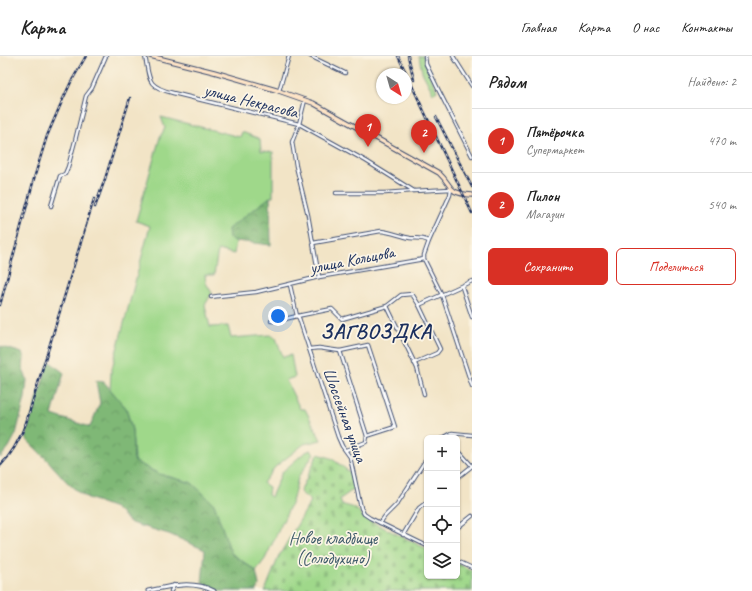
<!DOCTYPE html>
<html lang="ru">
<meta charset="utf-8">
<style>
body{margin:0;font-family:Caveat,sans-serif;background:#f2f2f2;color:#222}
.controls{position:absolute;right:12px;bottom:12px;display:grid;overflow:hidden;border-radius:6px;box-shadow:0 1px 3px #0004}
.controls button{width:36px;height:36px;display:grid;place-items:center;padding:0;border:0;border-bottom:1px solid #e0e0e0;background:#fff;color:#222;font:20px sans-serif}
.compass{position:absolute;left:376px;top:12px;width:36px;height:36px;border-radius:50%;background:#fff;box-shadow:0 1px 3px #0004;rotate:143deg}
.you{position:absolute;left:278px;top:260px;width:14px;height:14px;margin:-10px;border:3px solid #fff;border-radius:50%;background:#1a73e8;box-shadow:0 0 0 6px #1a73e833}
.badge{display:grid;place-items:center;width:26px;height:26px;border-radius:50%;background:#d93025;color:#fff;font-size:13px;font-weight:700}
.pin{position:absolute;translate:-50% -33px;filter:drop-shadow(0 1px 2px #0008)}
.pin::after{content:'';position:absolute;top:21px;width:14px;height:12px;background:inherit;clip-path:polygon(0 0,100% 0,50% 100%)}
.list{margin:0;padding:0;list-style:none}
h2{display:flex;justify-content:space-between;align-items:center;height:52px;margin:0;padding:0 16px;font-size:17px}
h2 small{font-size:13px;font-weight:400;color:#767676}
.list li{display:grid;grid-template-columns:26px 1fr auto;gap:12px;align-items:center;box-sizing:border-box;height:64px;padding:0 16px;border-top:1px solid #e0e0e0}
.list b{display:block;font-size:15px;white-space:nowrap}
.list p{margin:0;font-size:13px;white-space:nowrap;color:#767676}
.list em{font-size:13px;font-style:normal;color:#767676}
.actions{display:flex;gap:8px;padding:12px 16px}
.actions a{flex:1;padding:9px 0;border:1px solid #d93025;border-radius:6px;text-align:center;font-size:14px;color:#d93025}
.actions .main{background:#d93025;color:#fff}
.icon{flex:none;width:22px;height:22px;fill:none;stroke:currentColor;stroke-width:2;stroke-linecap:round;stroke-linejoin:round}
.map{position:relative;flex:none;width:472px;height:535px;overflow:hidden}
header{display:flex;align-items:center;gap:24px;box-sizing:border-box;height:56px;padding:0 20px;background:#fff;border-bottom:1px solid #e0e0e0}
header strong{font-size:19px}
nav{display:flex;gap:22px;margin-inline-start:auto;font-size:14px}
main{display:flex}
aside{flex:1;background:#fff}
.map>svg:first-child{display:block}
.green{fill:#9fd88a;stroke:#5d8474}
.forest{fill:url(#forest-crowns);stroke:#4d746a}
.cemetery{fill:url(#cemetery-stones);stroke:#5d8474}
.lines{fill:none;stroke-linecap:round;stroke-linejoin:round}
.minor-casing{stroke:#3b4a6e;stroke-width:4.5}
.tertiary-casing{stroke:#3b4a6e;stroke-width:5}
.secondary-casing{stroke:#3b4a6e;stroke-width:5.5}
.minor{stroke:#fff;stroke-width:2.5}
.tertiary{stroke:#fff;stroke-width:3}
.secondary{stroke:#fee4c6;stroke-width:3.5}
.rail-casing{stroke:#1b2f5e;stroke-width:2.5}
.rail{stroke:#fcf5e5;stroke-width:1;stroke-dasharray:3;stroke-linecap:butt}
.labels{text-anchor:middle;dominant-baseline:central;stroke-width:3.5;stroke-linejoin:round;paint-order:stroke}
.street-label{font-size:17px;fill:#1b2f5e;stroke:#fcf5e5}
.park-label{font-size:17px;fill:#3c5969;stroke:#fcf5e5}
.district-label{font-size:21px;font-weight:bold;letter-spacing:1px;fill:#1b2f5e;stroke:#fcf5e5}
</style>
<header>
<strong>Карта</strong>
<nav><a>Главная</a><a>Карта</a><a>О нас</a><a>Контакты</a></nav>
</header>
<main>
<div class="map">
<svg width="472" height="535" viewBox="0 0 472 535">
<defs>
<pattern id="forest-crowns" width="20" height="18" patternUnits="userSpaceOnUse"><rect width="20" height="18" fill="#7fb876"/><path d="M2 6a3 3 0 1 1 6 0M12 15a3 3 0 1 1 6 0" fill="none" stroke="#679664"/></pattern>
<pattern id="cemetery-stones" width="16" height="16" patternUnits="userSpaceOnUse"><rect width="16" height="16" fill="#9fd88a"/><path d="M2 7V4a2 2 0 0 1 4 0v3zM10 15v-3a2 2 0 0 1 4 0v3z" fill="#88ba7a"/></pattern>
</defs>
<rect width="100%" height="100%" fill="#fcf5e5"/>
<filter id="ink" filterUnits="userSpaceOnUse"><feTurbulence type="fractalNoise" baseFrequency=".025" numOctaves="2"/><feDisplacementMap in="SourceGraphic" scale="8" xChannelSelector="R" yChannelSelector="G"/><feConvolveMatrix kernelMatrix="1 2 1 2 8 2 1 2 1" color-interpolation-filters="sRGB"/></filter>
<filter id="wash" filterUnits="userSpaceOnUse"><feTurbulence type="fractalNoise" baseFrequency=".012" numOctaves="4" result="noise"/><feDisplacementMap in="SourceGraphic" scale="16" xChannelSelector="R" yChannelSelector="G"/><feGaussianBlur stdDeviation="0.9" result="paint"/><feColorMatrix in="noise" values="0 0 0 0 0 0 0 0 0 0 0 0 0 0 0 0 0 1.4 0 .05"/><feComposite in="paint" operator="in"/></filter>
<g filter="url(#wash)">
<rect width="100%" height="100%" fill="#f2e4c6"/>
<!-- green -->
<g class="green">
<polygon points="419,0 423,0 425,8 437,35 433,37 422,16"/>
<polygon points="161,61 240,81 242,76 260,83 261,95 273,96 273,141 270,141 229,182 236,185 234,198 218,194 214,219 205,219 206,227 212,237 205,249 210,271 228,270 231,282 270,279 276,282 283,301 291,299 295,321 286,324 300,353 305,353 321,384 304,388 275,411 263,427 269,431 268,439 271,441 282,416 304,397 310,394 314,397 298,422 292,446 265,503 256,515 231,497 192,427 159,418 134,405 132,374 126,352 110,334 111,316 150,170 136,165 160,81 165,72"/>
</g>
<!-- forest -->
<g class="forest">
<polygon points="270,141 271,189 236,185 229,182 228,173"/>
<polygon points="0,290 22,297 24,302 23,313 27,324 25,342 16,378 9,391 0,402"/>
<polygon points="49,305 64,317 52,359 90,371 100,347 96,325 104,326 126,352 132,374 134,405 159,418 192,427 214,448 231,497 256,515 259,529 257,535 218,535 202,527 205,494 169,478 131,467 115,452 88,442 78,436 66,425 49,406 25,382"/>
</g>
<!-- cemetery -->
<path class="cemetery" d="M318,398L331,402L351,417L354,433L340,443L342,450L344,449C348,450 354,451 357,454C360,456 361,459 364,462L427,493V520H457V507L472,515V535H265L279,500L311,445L300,436Z"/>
</g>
<g filter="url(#ink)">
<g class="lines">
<defs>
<g id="minor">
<path d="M145,0C150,24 146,30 173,37L299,68L366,105L414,135L451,133L450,139L429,185L424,199V203L319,221L256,236L218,240L211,241"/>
<polyline points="310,0 345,17"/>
<polyline points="425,0 426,8 439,35 472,100"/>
<polyline points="453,0 472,30"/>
<polyline points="279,35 289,0"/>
<polyline points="305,44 299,68 292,86 296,110 308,159 319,221"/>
<polyline points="336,137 385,137 413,135"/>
<polyline points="51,150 60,120 65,118 68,111 75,85 86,40 92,32 106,0"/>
<path d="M313,187L381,175C391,176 400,180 410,182C418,183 420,181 429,185"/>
<polyline points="424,203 442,239 472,330"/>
<polyline points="290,229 297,260 299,262 338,381 342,390 350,401 361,452 364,458 370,462 427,490"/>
<polyline points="462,231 472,261"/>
<polyline points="419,249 472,225"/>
<polyline points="387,250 417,312 424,338"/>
<polyline points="271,265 277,265 297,260 332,253 342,263 387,250 401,239 412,238 419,249 440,293 437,297 414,307"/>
<polyline points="309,293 319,292 340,295 368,289 395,371 367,380"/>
<polyline points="340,295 367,380 366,386 346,394"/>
<polyline points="443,382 452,377 472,379"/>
<polyline points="457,393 472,410"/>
<polyline points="457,422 472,410"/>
<polyline points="380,467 385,460 397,448 427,402"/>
<polyline points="457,472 472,460"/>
<polyline points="403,479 419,452 427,446"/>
<polyline points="457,505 472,512"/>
<polyline points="171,535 174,529"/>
</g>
<path id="tertiary" d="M148,535C170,530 192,524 214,535"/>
<path id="secondary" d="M150,0L214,16L276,34L313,47L439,117C454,131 446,137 472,139"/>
</defs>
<!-- minor casing -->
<use href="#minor" class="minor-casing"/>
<!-- tertiary casing -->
<use href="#tertiary" class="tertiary-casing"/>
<!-- secondary casing -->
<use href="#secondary" class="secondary-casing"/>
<!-- minor -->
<use href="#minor" class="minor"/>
<!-- tertiary -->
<use href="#tertiary" class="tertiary"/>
<!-- secondary -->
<use href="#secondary" class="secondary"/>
<defs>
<g id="rail">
<polyline points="398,0 472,157"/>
<polyline points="408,0 414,24"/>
<polyline points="436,61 472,131"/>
<polyline points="95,151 105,123 130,42"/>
<polyline points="0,249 35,119 47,80 63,43 71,26 86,0"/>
<path d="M0,410C12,398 20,383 26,367L94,143"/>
</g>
</defs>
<!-- rail casing -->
<use href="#rail" class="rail-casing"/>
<!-- rail -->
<use href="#rail" class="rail"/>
</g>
</g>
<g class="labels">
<!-- street labels -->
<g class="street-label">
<text transform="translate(251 45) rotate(14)">улица Некрасова</text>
<text transform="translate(352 204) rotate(-11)">улица Кольцова</text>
<text transform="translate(345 359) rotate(70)">Шоссейная улица</text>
</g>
<!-- park labels -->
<g class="park-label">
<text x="333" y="482">Новое кладбище<tspan x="333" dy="20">(Солодухино)</tspan></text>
</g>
<!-- district labels -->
<g class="district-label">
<text x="376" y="275">ЗАГВОЗДКА</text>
</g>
</g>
</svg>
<div class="controls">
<button>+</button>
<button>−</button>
<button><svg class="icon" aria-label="locate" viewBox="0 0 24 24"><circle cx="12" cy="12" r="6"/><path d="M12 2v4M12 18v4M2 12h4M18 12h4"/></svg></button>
<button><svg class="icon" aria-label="layers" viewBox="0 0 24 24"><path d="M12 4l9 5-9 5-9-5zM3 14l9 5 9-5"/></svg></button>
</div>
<svg class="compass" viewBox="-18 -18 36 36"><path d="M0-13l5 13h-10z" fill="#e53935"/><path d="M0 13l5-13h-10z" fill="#767676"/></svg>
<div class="you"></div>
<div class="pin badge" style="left:368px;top:91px">1</div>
<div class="pin badge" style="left:424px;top:97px">2</div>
</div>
<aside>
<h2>Рядом<small>Найдено: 2</small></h2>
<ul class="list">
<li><span class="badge">1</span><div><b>Пятёрочка</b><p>Супермаркет</p></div><em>470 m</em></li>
<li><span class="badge">2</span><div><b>Пилон</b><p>Магазин</p></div><em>540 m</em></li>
</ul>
<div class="actions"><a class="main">Сохранить</a><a>Поделиться</a></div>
</aside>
</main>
